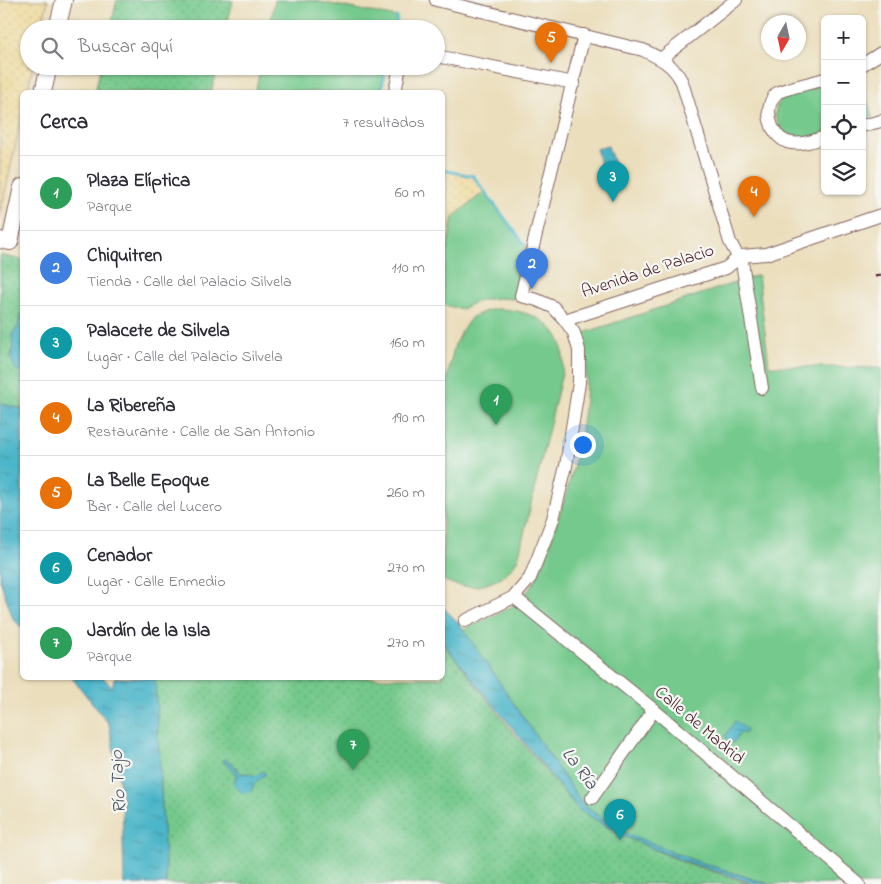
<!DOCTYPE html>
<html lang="es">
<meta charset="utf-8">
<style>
body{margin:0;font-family:"Indie Flower",sans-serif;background:#f2f2f3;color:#2b2b33}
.controls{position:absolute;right:15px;top:15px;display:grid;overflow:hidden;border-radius:8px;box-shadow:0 1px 4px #0004}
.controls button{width:45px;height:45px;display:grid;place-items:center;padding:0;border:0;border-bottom:1px solid #e1e1e2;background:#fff;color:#2b2b33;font:25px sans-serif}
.compass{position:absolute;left:761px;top:15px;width:45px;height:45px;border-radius:50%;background:#fff;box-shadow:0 1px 4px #0004;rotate:189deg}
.you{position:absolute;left:582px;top:444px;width:18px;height:18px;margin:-12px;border:4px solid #fff;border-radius:50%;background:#1a73e8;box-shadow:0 0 0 8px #1a73e833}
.badge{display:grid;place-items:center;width:32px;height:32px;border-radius:50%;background:#7c3aed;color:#fff;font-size:16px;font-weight:700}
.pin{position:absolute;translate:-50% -41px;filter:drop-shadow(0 1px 2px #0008)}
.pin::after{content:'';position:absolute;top:26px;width:18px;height:15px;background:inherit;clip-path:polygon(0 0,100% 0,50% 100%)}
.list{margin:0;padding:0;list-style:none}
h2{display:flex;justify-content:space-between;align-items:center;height:65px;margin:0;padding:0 20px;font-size:21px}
h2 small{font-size:16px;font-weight:400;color:#7c7c81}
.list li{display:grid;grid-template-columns:32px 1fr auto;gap:15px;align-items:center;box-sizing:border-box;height:75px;padding:0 20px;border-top:1px solid #e1e1e2}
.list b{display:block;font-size:19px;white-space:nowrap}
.list p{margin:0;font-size:16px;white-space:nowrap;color:#7c7c81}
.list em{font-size:16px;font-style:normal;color:#7c7c81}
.icon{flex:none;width:28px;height:28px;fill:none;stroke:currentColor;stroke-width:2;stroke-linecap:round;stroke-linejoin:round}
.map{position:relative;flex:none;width:881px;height:884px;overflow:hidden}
.search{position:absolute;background:#fff;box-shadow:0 1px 4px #0004;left:20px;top:20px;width:425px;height:55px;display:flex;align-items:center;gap:12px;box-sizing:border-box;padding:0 18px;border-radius:28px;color:#7c7c81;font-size:19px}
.panel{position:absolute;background:#fff;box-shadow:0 1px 4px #0004;left:20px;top:90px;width:425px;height:590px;border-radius:8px}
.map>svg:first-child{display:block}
.sand{fill:url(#sand-dots);stroke:#9c7c64}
.park{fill:#74c98c;stroke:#5f745c}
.garden{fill:url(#garden-dots);stroke:#5f745c}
.water{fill:url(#water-ripples);stroke:#4b6a7a}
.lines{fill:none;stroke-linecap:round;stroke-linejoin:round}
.stream{stroke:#4cb6c9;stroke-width:3}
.minor-casing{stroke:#82625e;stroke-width:14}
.major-casing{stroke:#82625e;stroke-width:18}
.minor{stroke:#fff;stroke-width:12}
.major{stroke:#fff;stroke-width:16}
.rail{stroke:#4a1f2b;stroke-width:3;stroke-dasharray:8 4;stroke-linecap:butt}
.labels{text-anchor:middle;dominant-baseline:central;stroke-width:4.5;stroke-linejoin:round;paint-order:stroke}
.street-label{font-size:18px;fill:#4a1f2b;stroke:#f6f6f2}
.water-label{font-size:19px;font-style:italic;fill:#4b5462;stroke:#f6f6f2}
</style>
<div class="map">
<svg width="881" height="884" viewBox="0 0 881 884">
<defs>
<pattern id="sand-dots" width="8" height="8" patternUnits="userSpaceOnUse" patternTransform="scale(1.25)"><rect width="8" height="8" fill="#eeda9e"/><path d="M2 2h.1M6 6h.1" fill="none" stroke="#cebb88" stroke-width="1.8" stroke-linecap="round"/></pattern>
<pattern id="garden-dots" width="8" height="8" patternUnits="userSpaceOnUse" patternTransform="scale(1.25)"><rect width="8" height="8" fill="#74c98c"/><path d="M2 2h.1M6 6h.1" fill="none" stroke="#66ac79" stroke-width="1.8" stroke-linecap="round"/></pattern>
<pattern id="water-ripples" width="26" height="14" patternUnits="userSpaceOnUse" patternTransform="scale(1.25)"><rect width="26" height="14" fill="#4cb6c9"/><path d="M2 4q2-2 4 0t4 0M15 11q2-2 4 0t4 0" fill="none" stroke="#4193a3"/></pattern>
</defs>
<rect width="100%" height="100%" fill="#f6f6f2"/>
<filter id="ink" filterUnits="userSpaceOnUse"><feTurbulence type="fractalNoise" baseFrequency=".02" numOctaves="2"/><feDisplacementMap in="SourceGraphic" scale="10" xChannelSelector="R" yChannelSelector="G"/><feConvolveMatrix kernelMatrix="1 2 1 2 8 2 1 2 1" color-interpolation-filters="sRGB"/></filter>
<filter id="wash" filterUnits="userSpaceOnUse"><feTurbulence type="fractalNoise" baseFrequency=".0096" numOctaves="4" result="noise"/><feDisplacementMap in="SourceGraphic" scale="20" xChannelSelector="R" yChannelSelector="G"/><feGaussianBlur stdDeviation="1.12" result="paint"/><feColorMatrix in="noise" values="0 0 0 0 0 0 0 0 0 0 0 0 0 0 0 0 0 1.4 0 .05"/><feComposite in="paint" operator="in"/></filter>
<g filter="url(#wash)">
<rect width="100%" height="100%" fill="#ebdebc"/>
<!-- sand -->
<g class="sand">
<polygon points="0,0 48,0 41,29 29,29 29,66 33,66 27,92 22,92 22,114 0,216"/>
<polygon points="443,170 473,176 484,192 453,217 443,274"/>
</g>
<!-- park -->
<g class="park">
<polygon points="275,0 310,0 397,17 395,29 269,29"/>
<polygon points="261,66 386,66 381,92 255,92"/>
<path d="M825,84V133C808,138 797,140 781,132L775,115L777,106L782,99Z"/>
<polygon points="862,84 873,118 862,122"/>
<path d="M484,192L528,249L517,294L513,299C494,297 479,299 462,309L443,305V274L453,217Z"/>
<path d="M758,275L769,366L881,368V884H768L693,860L623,832L584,806L463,630C476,623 509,610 518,602C540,581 546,556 555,528C577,465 592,400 584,333Z"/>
<path d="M496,309C519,309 550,317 560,341C564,351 563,362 562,373L518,559C503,585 470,594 443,580V399L454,347L462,330L472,317L486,311Z"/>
</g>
<!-- garden -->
<g class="garden">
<polygon points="117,0 229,0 233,1 226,29 110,29"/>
<polygon points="101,66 218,66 211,92 95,92"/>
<polygon points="0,255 22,260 22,409 0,403"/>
<polygon points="443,643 512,731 578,809 621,835 681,861 751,884 166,884 155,678 442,678"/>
</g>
<!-- water -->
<g class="water">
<polygon points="608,146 617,173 612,175 611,172 604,174 596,149"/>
<polygon points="21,313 22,314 22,372 15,369 12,360 10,359 13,347 12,335 18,326"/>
<polygon points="0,403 22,409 22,568 21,571 22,628 13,619 0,580"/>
<polygon points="442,606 459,623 584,806 623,832 693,860 768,884 756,884 681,860 621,835 578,809 443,643"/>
<polygon points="72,678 104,678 112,688 114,678 155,678 166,884 124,884 122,797 109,724"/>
<polygon points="735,721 747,730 744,734 741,732 733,743 725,737"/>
<polygon points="223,759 231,762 241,774 248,773 255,776 263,771 266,774 255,783 251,791 243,794 234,785 236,775 229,765 224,763"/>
</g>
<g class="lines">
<!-- stream -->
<g class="stream">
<polyline points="395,29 397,17"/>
<polyline points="381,92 386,66"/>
<polyline points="442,170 473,176 525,245"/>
</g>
</g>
</g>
<g filter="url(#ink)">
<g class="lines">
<defs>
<g id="minor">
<path d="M436,0L643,50C660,58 673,64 682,82L730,242L737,255L741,256"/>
<polyline points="436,56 574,83"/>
<polyline points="662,58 736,0"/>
<polyline points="862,65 881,53"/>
<path d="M825,79C816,82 782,89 777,93C762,107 770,135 787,142C799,146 813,141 825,137"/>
<polyline points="395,92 400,66"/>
<polyline points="862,126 881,121"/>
<polyline points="741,256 766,254 881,215"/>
<polyline points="741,256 762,388"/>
<polyline points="565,320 726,268 741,256"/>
<polyline points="514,597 654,710 859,884"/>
<polyline points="465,621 514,597 530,578 553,519 566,466 579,383 579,350 574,333 565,320 553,307 537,300 521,296 584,35"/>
<polyline points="592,798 654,710"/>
</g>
<g id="major">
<polyline points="57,29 64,0"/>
<polyline points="43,92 49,66"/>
<polyline points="0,240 10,242 22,187"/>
</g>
</defs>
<!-- minor casing -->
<use href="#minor" class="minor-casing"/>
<!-- major casing -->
<use href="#major" class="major-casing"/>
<!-- minor -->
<use href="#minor" class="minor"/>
<!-- major -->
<use href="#major" class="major"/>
<!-- rail -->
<polyline class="rail" points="875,276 881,275"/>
</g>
</g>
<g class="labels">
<!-- street labels -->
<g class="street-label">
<text transform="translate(648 272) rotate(-18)">Avenida de Palacio</text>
<text transform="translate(699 726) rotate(40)">Calle de Madrid</text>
</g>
<!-- water labels -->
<g class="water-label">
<text transform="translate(579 769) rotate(53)">La Ría</text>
<text transform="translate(119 782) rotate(-93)">Río Tajo</text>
</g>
</g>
</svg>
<div class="controls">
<button>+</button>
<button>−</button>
<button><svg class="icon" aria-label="locate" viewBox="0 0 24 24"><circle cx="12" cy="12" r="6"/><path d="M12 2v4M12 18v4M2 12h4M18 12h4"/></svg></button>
<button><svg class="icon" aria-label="layers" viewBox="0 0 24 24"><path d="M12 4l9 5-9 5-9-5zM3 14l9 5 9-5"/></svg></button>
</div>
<svg class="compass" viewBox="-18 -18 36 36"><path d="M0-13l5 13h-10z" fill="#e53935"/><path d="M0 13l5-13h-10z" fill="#7c7c81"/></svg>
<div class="you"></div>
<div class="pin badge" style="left:496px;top:425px;background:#2e9e5b">1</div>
<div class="pin badge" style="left:532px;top:289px;background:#3f7fe0">2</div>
<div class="pin badge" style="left:613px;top:202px;background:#0f9aa8">3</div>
<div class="pin badge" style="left:754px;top:217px;background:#e8710a">4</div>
<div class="pin badge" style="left:551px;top:63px;background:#e8710a">5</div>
<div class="pin badge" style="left:620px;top:840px;background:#0f9aa8">6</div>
<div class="pin badge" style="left:353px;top:770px;background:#2e9e5b">7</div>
<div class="search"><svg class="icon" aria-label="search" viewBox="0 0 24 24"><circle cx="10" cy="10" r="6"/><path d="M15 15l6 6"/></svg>Buscar aquí</div>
<section class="panel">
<h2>Cerca<small>7 resultados</small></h2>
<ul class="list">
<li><span class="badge" style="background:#2e9e5b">1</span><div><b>Plaza Elíptica</b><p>Parque</p></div><em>60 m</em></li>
<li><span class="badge" style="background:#3f7fe0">2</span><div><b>Chiquitren</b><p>Tienda · Calle del Palacio Silvela</p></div><em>110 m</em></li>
<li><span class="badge" style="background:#0f9aa8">3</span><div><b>Palacete de Silvela</b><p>Lugar · Calle del Palacio Silvela</p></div><em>160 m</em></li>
<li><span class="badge" style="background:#e8710a">4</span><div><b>La Ribereña</b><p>Restaurante · Calle de San Antonio</p></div><em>190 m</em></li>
<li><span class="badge" style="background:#e8710a">5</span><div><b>La Belle Epoque</b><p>Bar · Calle del Lucero</p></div><em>260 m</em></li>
<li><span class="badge" style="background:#0f9aa8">6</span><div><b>Cenador</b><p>Lugar · Calle Enmedio</p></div><em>270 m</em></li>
<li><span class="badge" style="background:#2e9e5b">7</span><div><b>Jardín de la Isla</b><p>Parque</p></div><em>270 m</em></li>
</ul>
</section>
</div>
